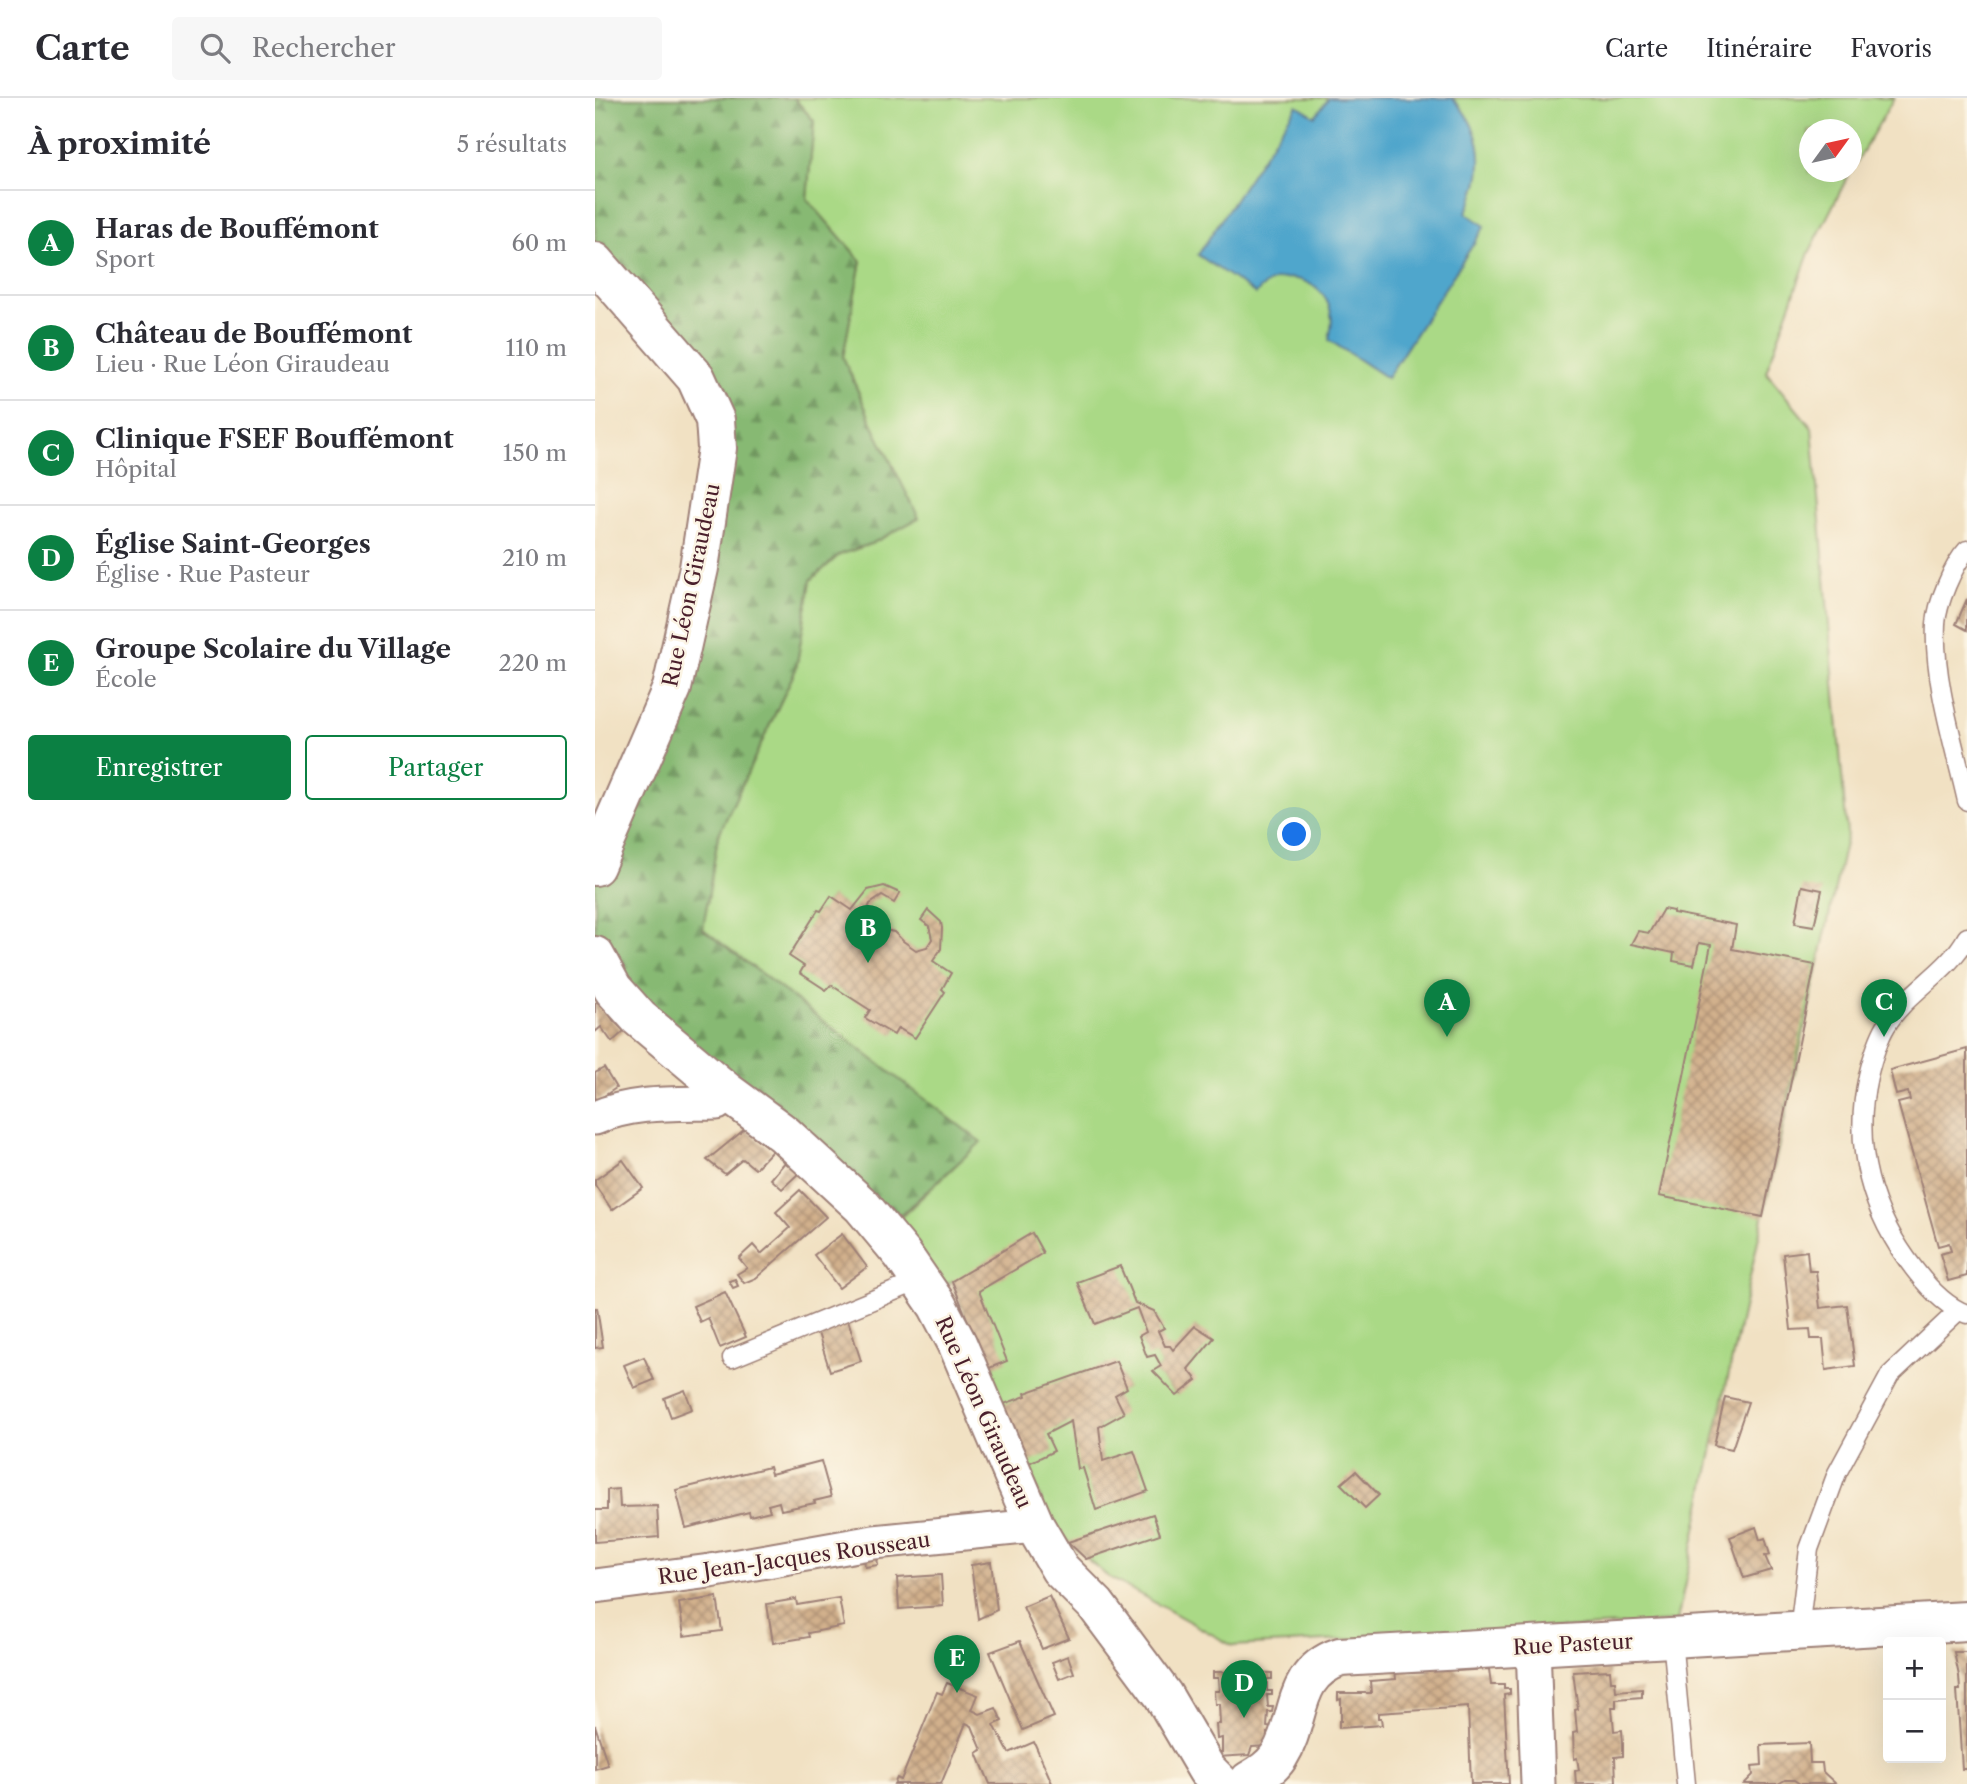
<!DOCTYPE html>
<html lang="fr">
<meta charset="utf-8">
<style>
body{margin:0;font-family:"Libre Caslon Text",serif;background:#f7f7f7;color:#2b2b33}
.controls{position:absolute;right:21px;bottom:21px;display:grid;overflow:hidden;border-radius:7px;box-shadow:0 7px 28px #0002}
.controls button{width:63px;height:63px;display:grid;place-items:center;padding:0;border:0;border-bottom:2px solid #e1e1e2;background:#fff;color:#2b2b33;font:35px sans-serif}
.compass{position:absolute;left:1204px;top:21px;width:63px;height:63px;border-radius:50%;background:#fff;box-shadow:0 7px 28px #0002;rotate:57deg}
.you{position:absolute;left:700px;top:737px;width:24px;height:24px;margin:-18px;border:5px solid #fff;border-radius:50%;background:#1a73e8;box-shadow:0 0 0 10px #1a73e833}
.badge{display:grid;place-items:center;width:46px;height:46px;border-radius:50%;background:#0b8043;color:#fff;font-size:23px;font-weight:700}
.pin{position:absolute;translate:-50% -58px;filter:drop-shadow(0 2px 4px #0008)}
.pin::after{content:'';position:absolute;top:37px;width:24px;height:21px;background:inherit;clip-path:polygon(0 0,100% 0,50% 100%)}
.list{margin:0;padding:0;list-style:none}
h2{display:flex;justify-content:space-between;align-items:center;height:91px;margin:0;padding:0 28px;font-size:30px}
h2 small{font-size:23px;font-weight:400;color:#7c7c81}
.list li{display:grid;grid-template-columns:46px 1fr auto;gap:21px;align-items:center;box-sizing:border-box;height:105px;padding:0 28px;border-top:2px solid #e1e1e2}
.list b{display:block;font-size:26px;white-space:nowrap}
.list p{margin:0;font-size:23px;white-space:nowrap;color:#7c7c81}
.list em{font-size:23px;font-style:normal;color:#7c7c81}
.actions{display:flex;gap:14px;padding:21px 28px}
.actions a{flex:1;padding:16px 0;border:2px solid #0b8043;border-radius:7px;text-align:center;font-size:24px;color:#0b8043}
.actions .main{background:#0b8043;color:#fff}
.icon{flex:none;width:38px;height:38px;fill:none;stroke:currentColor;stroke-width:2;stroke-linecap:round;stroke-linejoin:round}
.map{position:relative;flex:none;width:1372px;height:1686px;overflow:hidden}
header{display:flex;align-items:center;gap:42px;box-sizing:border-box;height:98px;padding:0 35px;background:#fff;border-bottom:2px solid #e1e1e2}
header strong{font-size:33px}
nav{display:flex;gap:38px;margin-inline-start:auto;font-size:24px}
.search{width:490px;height:63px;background:#f7f7f7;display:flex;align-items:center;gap:18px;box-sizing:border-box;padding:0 24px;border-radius:7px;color:#7c7c81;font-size:26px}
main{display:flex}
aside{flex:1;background:#fff}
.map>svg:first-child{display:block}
.green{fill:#aad986;stroke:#7a7c58;stroke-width:2}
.forest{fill:url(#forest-firs);stroke:#686c4f;stroke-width:2}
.water{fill:#50a6cc;stroke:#4d627c;stroke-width:2}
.building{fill:url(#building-cross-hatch)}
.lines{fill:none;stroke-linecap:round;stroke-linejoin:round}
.service-casing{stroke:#9e8077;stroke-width:21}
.minor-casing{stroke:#9e8077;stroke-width:37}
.tertiary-casing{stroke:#9e8077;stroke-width:42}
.service{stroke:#fff;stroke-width:18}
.minor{stroke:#fff;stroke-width:33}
.tertiary{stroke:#fff;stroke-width:38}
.labels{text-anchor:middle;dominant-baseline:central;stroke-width:5;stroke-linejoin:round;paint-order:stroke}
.street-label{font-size:21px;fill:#4a1f2b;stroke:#fcf5e5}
</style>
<header>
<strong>Carte</strong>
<div class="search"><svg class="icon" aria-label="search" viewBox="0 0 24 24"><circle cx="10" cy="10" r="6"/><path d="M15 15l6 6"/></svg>Rechercher</div>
<nav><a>Carte</a><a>Itinéraire</a><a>Favoris</a></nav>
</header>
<main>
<aside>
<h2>À proximité<small>5 résultats</small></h2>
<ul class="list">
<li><span class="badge">A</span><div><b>Haras de Bouffémont</b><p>Sport</p></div><em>60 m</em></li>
<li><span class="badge">B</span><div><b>Château de Bouffémont</b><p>Lieu · Rue Léon Giraudeau</p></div><em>110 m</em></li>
<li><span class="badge">C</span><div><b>Clinique FSEF Bouffémont</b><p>Hôpital</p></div><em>150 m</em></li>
<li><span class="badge">D</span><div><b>Église Saint-Georges</b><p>Église · Rue Pasteur</p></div><em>210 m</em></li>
<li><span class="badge">E</span><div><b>Groupe Scolaire du Village</b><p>École</p></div><em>220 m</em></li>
</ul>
<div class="actions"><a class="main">Enregistrer</a><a>Partager</a></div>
</aside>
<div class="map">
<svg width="1372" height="1686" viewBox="0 0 1372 1686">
<defs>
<pattern id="forest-firs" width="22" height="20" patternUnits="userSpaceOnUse" patternTransform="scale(1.75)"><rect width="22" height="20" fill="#87b973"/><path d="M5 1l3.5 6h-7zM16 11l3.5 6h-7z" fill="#70965f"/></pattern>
<pattern id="building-cross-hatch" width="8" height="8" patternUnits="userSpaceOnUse" patternTransform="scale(1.75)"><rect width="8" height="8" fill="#d1b08c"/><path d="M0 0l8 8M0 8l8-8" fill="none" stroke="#ac8f73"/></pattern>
</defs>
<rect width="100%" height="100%" fill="#fcf5e5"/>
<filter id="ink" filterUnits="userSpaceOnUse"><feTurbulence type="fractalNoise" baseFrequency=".0143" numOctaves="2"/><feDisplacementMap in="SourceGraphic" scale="14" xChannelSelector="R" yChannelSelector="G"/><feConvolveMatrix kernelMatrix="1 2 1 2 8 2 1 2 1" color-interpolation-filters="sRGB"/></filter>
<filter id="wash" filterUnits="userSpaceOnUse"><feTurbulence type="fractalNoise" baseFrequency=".00686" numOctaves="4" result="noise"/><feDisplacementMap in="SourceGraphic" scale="28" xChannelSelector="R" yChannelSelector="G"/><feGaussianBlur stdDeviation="1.57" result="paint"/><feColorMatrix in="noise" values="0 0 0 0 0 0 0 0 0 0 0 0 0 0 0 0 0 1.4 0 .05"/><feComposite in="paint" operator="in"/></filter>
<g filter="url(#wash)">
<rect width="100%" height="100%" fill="#f1e1c3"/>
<!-- green -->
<polygon class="green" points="199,0 1299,0 1257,72 1256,32 1214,32 1214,74 1255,74 1214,155 1171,274 1217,330 1252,736 1121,1334 1082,1524 638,1548 512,1478 473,1444 453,1419 357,1183 348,1187 300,1125 385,1044 108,831 123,738 201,571 216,482 244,457 278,445 280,332 248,259 266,163 212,101 219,23"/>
<!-- forest -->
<polygon class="forest" points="0,0 199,0 219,23 212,101 266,163 248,259 280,332 324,420 278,445 244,457 216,482 201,571 123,738 108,831 386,1044 289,1132 0,858 0,768 77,590 120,321 0,164"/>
<!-- water -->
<path class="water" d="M734,0H857C892,35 892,74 871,115L890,128L792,280L734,242C736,231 739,220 734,208C724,179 681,169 661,196L603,157L702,7L720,18Z"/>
<g id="blocks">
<!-- building -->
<g class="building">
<polygon points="1372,501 1372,532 1361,526"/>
<polygon points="289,788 305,795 299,805 287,798 275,806 272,813 278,826 285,831 299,834 308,843 321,852 332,849 337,841 334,828 326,822 333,812 346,824 347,830 346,851 338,863 356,875 347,891 350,894 320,940 303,930 299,937 270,920 275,912 236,887 231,892 205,875 209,868 194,858 223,812 226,813 236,798 257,812 273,792"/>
<polygon points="1207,788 1227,792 1219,828 1200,825"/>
<polygon points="1068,811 1078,813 1078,815 1141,827 1137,851 1220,867 1168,1119 1064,1098 1116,847 1104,845 1099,867 1078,863 1079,855 1036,846 1043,833 1054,835"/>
<polygon points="6,902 18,922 29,933 17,944 6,929 0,934 0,906"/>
<polygon points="1372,951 1372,1178 1353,1183 1345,1156 1356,1153 1354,1145 1343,1148 1303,1005 1315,1002 1313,994 1301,997 1295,972"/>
<polygon points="9,970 21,990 0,1004 0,975"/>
<polygon points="150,1031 177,1053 160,1071 148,1061 130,1076 112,1062"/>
<polygon points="28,1062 48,1090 17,1112 0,1087 0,1082"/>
<polygon points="191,1063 205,1074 187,1091 176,1081"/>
<polygon points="205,1092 231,1119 161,1180 149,1185 142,1176 152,1170 144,1160 158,1147 166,1156 195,1130 181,1114"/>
<polygon points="437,1135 448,1155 384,1193 412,1263 392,1271 357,1183"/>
<polygon points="247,1136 272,1169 244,1190 219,1157"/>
<polygon points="1212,1153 1214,1173 1221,1173 1225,1210 1252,1207 1260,1268 1231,1272 1228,1241 1216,1241 1215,1231 1196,1232 1188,1156"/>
<polygon points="525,1168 540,1205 559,1213 569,1230 563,1233 570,1248 575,1248 578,1252 600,1228 619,1240 593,1271 602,1282 582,1298 558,1273 566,1268 560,1257 552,1259 544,1238 551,1234 542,1210 500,1226 482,1184"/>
<polygon points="140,1181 143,1188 138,1190 134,1183"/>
<polygon points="130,1194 151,1239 125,1250 113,1220 105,1224 98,1208"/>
<polygon points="0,1210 2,1210 8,1249 0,1250"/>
<polygon points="253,1222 266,1263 235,1273 222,1232"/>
<polygon points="49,1259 59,1282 39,1290 29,1267"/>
<polygon points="521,1263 532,1290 520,1297 529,1315 504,1329 508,1363 539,1353 553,1393 501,1412 488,1370 483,1371 476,1323 451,1336 459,1353 430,1367 406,1307 431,1298 430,1295"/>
<polygon points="90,1292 97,1311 76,1319 69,1300"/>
<polygon points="1130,1299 1153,1304 1137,1351 1119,1347"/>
<polygon points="226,1363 236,1399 219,1403 220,1405 186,1412 184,1404 173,1407 175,1413 155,1418 154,1414 91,1430 81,1392 174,1369 176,1376"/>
<polygon points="761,1373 784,1397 770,1410 746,1386"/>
<polygon points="24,1391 25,1409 62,1408 64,1439 0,1444 0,1412 12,1412 12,1392"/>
<polygon points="558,1416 565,1436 491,1461 473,1444"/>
<polygon points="1161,1429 1165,1442 1170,1440 1175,1457 1170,1458 1176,1472 1149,1480 1135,1439"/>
<polygon points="281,1452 283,1467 270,1469 268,1454"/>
<polygon points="396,1464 402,1512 383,1521 376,1467"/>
<polygon points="346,1477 348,1508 304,1511 302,1480"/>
<polygon points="454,1498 474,1540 447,1551 428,1509"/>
<polygon points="122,1499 127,1533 89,1538 84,1505"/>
<polygon points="244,1500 249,1528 213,1535 214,1539 178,1545 172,1506 201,1501 202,1507"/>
<polygon points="425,1543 459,1619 428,1632 395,1554"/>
<polygon points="1359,1554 1372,1554 1372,1671 1367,1671 1362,1592 1365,1592 1364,1578"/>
<polygon points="473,1558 479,1575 464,1581 457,1564"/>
<polygon points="861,1568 862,1573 894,1571 896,1587 909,1587 909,1591 915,1591 915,1596 909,1597 914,1686 876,1686 873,1609 783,1615 783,1620 786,1620 787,1627 744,1630 744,1623 746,1623 746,1601 743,1602 743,1595 776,1595 775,1583 801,1581 800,1572 815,1571 815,1575 834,1574 833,1570"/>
<polygon points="644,1571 651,1571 651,1574 677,1575 677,1581 672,1581 672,1593 677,1593 677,1597 672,1597 673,1609 678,1609 677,1614 673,1614 672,1629 678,1630 678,1635 672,1635 672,1648 657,1649 654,1657 623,1659 623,1654 627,1654 627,1640 622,1641 621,1626 625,1626 624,1606 620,1606 619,1593 624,1593 623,1580 618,1580 618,1574 643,1574"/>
<polygon points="1015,1572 1016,1583 1020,1583 1021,1593 1047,1591 1047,1599 1021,1601 1021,1609 1017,1609 1019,1633 1027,1632 1028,1645 1028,1658 1020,1659 1021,1684 1017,1684 1017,1686 981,1686 980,1673 984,1672 982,1660 979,1661 978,1635 982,1634 980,1612 983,1611 978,1574"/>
<polygon points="352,1585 383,1597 377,1612 385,1616 401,1610 407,1623 399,1627 414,1655 439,1644 457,1685 395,1686 382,1655 387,1652 377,1628 371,1625 346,1686 299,1686 302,1680 306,1682 342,1594 347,1596"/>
<polygon points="0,1627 13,1667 0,1671"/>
<polygon points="1214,1645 1215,1665 1227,1665 1228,1674 1241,1686 1205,1686 1199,1682 1190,1682 1183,1686 1149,1686 1158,1677 1157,1668 1167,1667 1166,1647"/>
</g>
</g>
</g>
<g filter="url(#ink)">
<use href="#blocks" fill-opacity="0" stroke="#9e8077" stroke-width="2"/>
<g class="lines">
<defs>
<g id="service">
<path d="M1372,452C1358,467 1342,506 1341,526C1338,582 1360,649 1372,703"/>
<path d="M1372,839C1353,875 1312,893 1291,928C1282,943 1277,962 1273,978C1257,1049 1276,1116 1320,1172C1333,1189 1351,1209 1372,1216"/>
<polyline points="137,1260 326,1182"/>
<polyline points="1204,1533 1214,1451 1242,1375 1295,1277 1363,1213"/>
<polyline points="1077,1541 1091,1686"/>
</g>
<g id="minor">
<path d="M0,1020C38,1003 81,1006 122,1005L132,994"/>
<polyline points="0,1488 115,1473 279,1444 440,1428"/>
<polyline points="938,1547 943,1686"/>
</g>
<g id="tertiary">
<polyline points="0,164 101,280 120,322 122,350 104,470 77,590 0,768"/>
<polyline points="0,858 18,891 44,920 132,994 189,1036 267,1108 307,1156 342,1207 362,1245 440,1428 465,1471 501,1507 568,1597 612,1672 624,1684"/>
<path d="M654,1683C666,1676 676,1670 684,1658C707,1622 695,1576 745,1559L1372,1523"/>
</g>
</defs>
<!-- service casing -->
<use href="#service" class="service-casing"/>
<!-- minor casing -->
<use href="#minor" class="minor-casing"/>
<!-- tertiary casing -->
<use href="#tertiary" class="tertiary-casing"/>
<!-- service -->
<use href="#service" class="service"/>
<!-- minor -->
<use href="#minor" class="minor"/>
<!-- tertiary -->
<use href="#tertiary" class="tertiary"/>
</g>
</g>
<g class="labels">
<!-- street labels -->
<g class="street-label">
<text transform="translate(96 487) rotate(-78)">Rue Léon Giraudeau</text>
<text transform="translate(389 1314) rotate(66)">Rue Léon Giraudeau</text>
<text transform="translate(199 1460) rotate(-8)">Rue Jean-Jacques Rousseau</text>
<text transform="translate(978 1546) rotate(-3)">Rue Pasteur</text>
</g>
</g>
</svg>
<div class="controls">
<button>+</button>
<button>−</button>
</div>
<svg class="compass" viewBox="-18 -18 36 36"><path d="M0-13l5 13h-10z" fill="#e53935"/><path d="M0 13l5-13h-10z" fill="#7c7c81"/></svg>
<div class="you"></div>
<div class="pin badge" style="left:852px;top:939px">A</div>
<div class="pin badge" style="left:273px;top:865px">B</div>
<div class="pin badge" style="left:1289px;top:939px">C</div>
<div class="pin badge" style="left:649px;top:1620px">D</div>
<div class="pin badge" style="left:362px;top:1595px">E</div>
</div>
</main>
